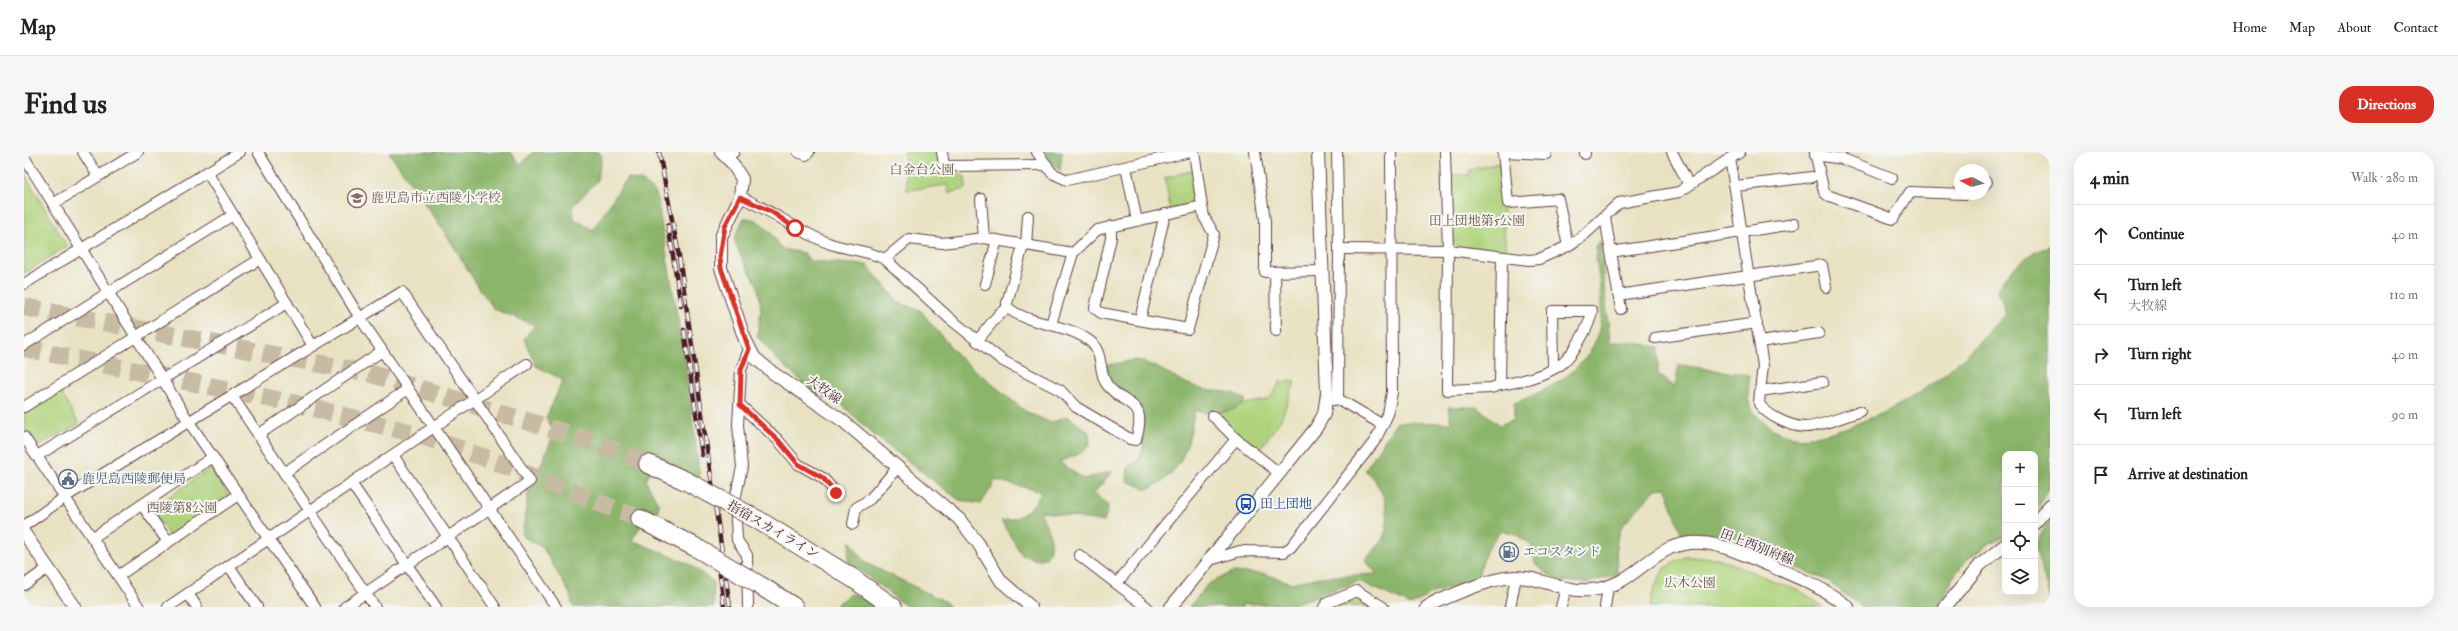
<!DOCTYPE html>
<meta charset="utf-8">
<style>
body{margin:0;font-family:"IM FELL Double Pica","Noto Serif JP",serif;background:#f6f6f6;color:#222}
.controls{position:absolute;right:12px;bottom:12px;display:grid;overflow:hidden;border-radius:8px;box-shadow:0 4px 16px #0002}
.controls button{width:36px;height:36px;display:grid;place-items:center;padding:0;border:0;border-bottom:1px solid #e0e0e0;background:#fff;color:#222;font:20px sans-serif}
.compass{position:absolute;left:1930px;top:12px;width:36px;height:36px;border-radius:50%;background:#fff;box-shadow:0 4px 16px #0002;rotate:277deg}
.stop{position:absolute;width:12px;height:12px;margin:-9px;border:3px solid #d93025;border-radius:50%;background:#fff}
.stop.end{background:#d93025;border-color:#fff;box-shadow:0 1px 4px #0008}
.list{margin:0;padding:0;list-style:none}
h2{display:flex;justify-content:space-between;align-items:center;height:52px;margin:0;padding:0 16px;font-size:17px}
h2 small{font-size:13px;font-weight:400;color:#767676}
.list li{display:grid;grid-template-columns:26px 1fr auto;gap:12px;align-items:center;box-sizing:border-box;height:60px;padding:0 16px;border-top:1px solid #e0e0e0}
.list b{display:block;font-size:15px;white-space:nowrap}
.list p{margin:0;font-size:13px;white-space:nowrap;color:#767676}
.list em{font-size:13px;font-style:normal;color:#767676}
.icon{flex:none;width:22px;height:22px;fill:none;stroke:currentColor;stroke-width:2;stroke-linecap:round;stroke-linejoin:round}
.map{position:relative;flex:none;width:2026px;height:455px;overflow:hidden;border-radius:16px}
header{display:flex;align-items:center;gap:24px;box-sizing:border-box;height:56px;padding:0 20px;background:#fff;border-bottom:1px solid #e0e0e0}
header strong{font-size:19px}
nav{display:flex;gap:22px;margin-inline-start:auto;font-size:14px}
.intro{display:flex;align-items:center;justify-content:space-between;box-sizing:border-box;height:96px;padding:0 24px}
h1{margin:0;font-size:28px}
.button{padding:10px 18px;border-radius:16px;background:#d93025;color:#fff;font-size:14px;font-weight:700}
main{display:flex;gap:24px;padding:0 24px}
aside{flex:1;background:#fff;border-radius:16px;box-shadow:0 4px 16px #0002}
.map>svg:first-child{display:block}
.green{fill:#afd37b;stroke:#7c7953}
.forest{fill:#8bb56b;stroke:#6a6a4b}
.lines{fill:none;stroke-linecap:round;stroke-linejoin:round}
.motorway-tunnel{stroke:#c8bba4;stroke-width:18;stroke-dasharray:18 9;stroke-linecap:butt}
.minor-casing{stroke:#623c42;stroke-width:12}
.tertiary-casing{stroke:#623c42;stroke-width:14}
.motorway-casing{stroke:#623c42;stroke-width:20}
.minor{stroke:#fff;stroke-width:10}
.tertiary{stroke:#fff;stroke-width:12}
.motorway{stroke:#fff;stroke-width:18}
.rail-casing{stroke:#4a1f2b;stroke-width:4.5}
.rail{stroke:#f6f6f2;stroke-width:3;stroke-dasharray:9;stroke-linecap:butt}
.motorway-bridge-casing{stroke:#623c42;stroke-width:20;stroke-linecap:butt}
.motorway-bridge{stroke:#fff;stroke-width:18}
.route{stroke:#d93025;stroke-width:5}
.labels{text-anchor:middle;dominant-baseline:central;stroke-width:4;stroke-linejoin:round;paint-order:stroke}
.park-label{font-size:13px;fill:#685543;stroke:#f6f6f2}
.education-label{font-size:13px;fill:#785e54;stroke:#f6f6f2;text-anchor:start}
.street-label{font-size:13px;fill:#4a1f2b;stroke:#f6f6f2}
.service-label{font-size:13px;fill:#4e5e75;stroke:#f6f6f2;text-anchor:start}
.transit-label{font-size:13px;fill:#164399;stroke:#f6f6f2;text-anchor:start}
</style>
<header>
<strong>Map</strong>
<nav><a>Home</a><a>Map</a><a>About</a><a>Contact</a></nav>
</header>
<div class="intro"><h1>Find us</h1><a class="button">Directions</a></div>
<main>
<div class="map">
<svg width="2026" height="455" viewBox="0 0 2026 455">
<rect width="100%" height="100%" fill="#f6f6f2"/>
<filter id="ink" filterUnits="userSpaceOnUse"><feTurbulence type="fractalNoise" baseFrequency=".025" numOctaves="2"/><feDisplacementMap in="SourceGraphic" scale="8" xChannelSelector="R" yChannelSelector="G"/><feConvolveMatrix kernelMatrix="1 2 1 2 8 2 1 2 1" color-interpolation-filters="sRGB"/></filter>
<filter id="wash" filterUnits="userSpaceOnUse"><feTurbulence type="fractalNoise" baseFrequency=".012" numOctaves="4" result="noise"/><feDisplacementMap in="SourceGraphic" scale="16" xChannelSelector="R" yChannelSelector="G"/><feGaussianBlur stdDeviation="0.9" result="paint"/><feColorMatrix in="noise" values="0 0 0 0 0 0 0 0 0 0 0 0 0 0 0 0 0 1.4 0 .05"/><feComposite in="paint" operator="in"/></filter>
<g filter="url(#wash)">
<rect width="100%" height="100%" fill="#e8e2c2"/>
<!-- green -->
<g class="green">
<polygon points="880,0 914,0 916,18 933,18 941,26 942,37 925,41 923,33 883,38"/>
<polygon points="1475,11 1482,101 1433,95 1428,90 1427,23 1445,23 1446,18"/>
<polygon points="1170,18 1173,46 1169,52 1146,57 1141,26"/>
<polygon points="0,21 43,94 0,121"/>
<path d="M1257,228L1271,230L1257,267L1235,299L1190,263C1199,260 1208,255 1217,253C1242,246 1244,255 1257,228Z"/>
<polygon points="36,239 55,272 12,295 0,276 0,262"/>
<polygon points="187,316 205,345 146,385 127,357"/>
<polygon points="1662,405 1693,406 1778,440 1800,455 1626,455 1629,439 1640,416"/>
<polygon points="1334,445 1349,455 1312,454"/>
</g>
<!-- forest -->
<g class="forest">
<polygon points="365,0 487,0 496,13 509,0 575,0 578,4 573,29 549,54 550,67 569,78 603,26 620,30 632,41 661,210 676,327 631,305 622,329 635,353 632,365 626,359 608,388 665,412 689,430 690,455 549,455 546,442 519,396 498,384 504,342 531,280 522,266 539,228 512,214 500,187 511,173 470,157 453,133 429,93"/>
<polygon points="1019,0 1038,0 1036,19"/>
<path d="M720,66C738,65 748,83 758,97L780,101L786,109L843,113L875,151L896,158L935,205L1001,259L1027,271L1043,264L1065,280L1066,292L1055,302L1035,310L1060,327L1089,319L1070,341L1084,353L1080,370L1016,359C1023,378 1032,383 1023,405L1014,408L998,403L977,369C999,366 1006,359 1018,340L972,328L957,352L935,348L850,283L815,250L790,241L753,207L733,184L737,158L734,134L718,107L710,87Z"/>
<path d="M1576,89L1586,191L1600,189L1635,195L1634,222L1651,235L1655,213L1726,223C1725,231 1723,242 1725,250C1727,259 1733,265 1741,271C1749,278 1760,283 1770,285C1795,290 1860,262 1882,249C1919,227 1954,194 1982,162L1974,138C1987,114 2001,105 2026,93V335L2011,360V302H1981V384C1958,393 1940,407 1927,429C1921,438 1920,449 1911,455H1838L1802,428L1703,387L1680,382L1658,384L1642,336L1632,337L1598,374L1592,392L1593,423L1563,431L1537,429L1522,421L1511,411L1507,392L1491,382L1477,378L1463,397L1453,426L1407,442L1387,453L1335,429L1269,452H1217L1220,455H1165L1184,432L1209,420L1242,422L1267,431L1296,425L1353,422L1341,408C1347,401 1356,393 1359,386C1370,361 1359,335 1341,318L1373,270L1427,271L1424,255H1453L1476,273L1490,267V251C1533,235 1578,210 1577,158C1577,137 1573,115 1571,94Z"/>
<path d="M1110,208C1134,212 1149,227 1172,235C1191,243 1202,234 1222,248C1210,263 1186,262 1170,259C1166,292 1157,325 1123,337L1103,329L1104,315L1115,307L1119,297V258L1111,248L1082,229L1080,214Z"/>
<polygon points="2026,367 2026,448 2011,393"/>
<polygon points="826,389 842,411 922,450 926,455 883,455 824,409"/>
<polygon points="826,442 839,445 853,455 812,455 814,451"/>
</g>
</g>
<g filter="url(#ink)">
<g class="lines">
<!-- motorway-tunnel -->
<g class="motorway-tunnel">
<polyline points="0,155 344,221 565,288 624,312"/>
<polyline points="0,196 273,252 392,282 462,306 616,367"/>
</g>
<defs>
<g id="minor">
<polyline points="59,0 74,24"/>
<polyline points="234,0 336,166 532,455"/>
<polyline points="774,0 782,3 785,0"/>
<polyline points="918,0 920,14 1023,13"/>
<polyline points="1013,0 1028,21 1043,28 1166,0"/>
<polyline points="1231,0 1241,68 1241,120 1298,119"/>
<polyline points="1421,0 1424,98 1423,238 1467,236 1476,233 1478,105"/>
<polyline points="1479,0 1484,51 1534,47 1544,94"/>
<polyline points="1479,0 1522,2"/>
<polyline points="1648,0 1665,33"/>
<polyline points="1791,0 1800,40 1803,43 1869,67 1886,40 1941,42"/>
<polyline points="1561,2 1561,0"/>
<polyline points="1791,3 1819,7 1868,26"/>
<polyline points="702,4 710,0"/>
<polyline points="0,5 165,270 291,455"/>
<polyline points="1706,6 1739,214 1736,239 1799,230"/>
<polyline points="1102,15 1113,69"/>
<polyline points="183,20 289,194"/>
<polyline points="1960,33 1963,30"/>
<polyline points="1712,34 1788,25"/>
<path d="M716,45C748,58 774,80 807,92C825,98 843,98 861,107L925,166L979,209L1036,238L1052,255L1106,287L1112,288C1123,248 1105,257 1085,235C1074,224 1080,203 1068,191C1044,170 1008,175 984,156L983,151L999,94"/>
<polyline points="957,47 960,86"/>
<polyline points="29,52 114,0"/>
<polyline points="1581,66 1597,157"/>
<polyline points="1087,74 1087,86 1071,156 1077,161 1164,177 1190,82 1180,65 1178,54"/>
<polyline points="1002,94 1004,64"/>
<polyline points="1315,97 1424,98 1505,108 1515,107 1544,94 1560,83 1595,51 1655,40 1716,0"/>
<polyline points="1587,100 1770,72"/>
<polyline points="861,107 885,87 918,91 960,86 1049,101 1073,78 1178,54 1170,0"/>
<polyline points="1251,120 1252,179"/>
<polyline points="0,132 216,0"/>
<polyline points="961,132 973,88"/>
<polyline points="1594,143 1798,113 1802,135"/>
<polyline points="1116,168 1141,62"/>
<polyline points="1027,172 1049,101"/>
<polyline points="1631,186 1733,171"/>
<polyline points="953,189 975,162 984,156"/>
<polyline points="1736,190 1795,181"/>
<polyline points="0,193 209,63"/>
<path d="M1476,233C1495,230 1518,224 1535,214C1548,205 1566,174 1568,159H1528L1529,215"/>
<path d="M1736,239L1735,252C1744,264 1765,274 1780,275C1791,276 1825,263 1836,259"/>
<polyline points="208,244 351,455"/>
<polyline points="1314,247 1359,273 1364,262 1368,240 1367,0"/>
<polyline points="1309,248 1314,247 1315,97 1313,0"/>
<polyline points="716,253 754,288 774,312 799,326 812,341"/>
<polyline points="0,255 236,107"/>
<polyline points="1189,264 1212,287"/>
<polyline points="234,283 358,199"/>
<polyline points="0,285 115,455"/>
<polyline points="369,303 471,455"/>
<polyline points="13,304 263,151"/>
<polyline points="260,321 384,237"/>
<polyline points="327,331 412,455"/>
<polyline points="118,353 144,390"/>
<polyline points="829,372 832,356 846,347 874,315"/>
<polyline points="0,374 41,345 378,140 506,329 321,455"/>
<polyline points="68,386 189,305"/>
<polyline points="1055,403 1123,455"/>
<polyline points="1186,408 1216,399 1260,400 1267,395 1350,290 1359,273"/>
<polyline points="205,414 233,455"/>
<polyline points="94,424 214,343"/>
<polyline points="1093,431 1212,287 1255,321"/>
<polyline points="0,433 24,416"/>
<polyline points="164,442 173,455"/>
<polyline points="144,455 503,212"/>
<polyline points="724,455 723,403 713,388 711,348 718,315 714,273 717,218 725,197"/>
<polyline points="1300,455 1303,451 1333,439 1359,455"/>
<polyline points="1486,455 1492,425"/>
<polyline points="1537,455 1542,436"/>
<polyline points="1581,455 1584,435"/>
</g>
<g id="tertiary">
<polyline points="697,0 708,11 718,27 716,45 697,85 697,116 720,185 730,205 749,221 819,269 935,367 954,391 977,429 1007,455"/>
<polyline points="2011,371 2026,353"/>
<polyline points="0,381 51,455"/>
<polyline points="1147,455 1292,276 1300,262 1303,241 1294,0"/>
<path d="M1403,455C1424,444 1469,425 1492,425C1517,425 1541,441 1567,438C1605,434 1615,411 1646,396C1656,392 1667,390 1678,391C1697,392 1716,401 1733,408C1765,422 1797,433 1824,455"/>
<polyline points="1921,455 1956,413 1981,393"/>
</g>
<g id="motorway">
<polyline points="624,312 662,329"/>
<polyline points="616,367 671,395"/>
<polyline points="734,368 830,427 869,455"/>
<polyline points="737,434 770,455"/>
</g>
</defs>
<!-- minor casing -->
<use href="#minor" class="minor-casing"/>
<!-- tertiary casing -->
<use href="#tertiary" class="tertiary-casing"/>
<!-- motorway casing -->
<use href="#motorway" class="motorway-casing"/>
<!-- minor -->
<use href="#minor" class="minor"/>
<!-- tertiary -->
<use href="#tertiary" class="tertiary"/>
<!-- motorway -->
<use href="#motorway" class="motorway"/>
<defs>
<g id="rail">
<polyline points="635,0 655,104 706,455"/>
<polyline points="644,73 657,154"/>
<polyline points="660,178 678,303"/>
<polyline points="694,407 700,455"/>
</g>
</defs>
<!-- rail casing -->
<use href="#rail" class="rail-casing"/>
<!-- rail -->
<use href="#rail" class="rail"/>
<defs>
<g id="motorway-bridge">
<polyline points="662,329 734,368"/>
<polyline points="671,395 737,434"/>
</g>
</defs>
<!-- motorway-bridge casing -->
<use href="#motorway-bridge" class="motorway-bridge-casing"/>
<!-- motorway-bridge -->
<use href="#motorway-bridge" class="motorway-bridge"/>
</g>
</g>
<g class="lines" filter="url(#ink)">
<!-- route -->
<polyline class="route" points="771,76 748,60 716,45 701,74 696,105 697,116 725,197 717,218 716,253 754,288 774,312 799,326 812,341"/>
</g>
<!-- icons -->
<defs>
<symbol id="school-ring" viewBox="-11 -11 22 22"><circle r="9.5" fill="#f6f6f2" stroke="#8d6e63" stroke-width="1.5"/><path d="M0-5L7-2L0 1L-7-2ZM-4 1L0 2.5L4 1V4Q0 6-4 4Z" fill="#8d6e63"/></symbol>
<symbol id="civic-ring" viewBox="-11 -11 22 22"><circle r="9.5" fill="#f6f6f2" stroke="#5c6f8a" stroke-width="1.5"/><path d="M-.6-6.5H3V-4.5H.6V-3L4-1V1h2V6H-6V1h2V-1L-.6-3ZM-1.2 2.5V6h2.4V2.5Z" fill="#5c6f8a"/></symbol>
<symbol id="bus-ring" viewBox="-11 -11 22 22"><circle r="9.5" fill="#f6f6f2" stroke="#1a4fb4" stroke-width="1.5"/><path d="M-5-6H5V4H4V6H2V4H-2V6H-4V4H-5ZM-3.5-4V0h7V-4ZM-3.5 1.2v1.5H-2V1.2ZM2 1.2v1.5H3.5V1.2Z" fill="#1a4fb4"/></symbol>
<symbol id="fuel-ring" viewBox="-11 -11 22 22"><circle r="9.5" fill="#f6f6f2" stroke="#5c6f8a" stroke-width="1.5"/><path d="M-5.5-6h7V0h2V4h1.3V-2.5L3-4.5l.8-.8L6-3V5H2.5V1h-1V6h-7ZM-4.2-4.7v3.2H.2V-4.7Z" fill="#5c6f8a"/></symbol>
</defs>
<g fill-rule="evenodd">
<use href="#school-ring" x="322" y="35" width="22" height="22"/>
<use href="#civic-ring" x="33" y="316" width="22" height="22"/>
<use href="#bus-ring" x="1211" y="341" width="22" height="22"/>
<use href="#fuel-ring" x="1474" y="389" width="22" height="22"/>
</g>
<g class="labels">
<!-- park labels -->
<g class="park-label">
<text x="898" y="18">白金台公園</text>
<text x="1453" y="69">田上団地第5公園</text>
<text x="158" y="356">西陵第8公園</text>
<text x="1666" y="431">広木公園</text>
</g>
<!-- education labels -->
<g class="education-label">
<text x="347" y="46">鹿児島市立西陵小学校</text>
</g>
<!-- street labels -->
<g class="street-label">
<text transform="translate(800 238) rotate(35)">大牧線</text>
<text transform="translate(749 378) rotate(30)">指宿スカイライン</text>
<text transform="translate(1733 395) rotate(21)">田上西別府線</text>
</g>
<!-- service labels -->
<g class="service-label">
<text x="58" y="327">鹿児島西陵郵便局</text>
<text x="1499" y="400">エコスタンド</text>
</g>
<!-- transit labels -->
<g class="transit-label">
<text x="1236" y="352">田上団地</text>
</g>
</g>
</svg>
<div class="controls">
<button>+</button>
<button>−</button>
<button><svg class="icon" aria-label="locate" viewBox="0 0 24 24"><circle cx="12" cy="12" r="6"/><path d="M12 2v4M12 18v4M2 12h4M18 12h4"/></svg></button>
<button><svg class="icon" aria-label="layers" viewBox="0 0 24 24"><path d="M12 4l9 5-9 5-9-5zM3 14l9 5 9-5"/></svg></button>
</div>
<svg class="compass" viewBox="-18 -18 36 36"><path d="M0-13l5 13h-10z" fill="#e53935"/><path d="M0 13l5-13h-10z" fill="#767676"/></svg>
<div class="stop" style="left:771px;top:76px"></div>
<div class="stop end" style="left:812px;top:341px"></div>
</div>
<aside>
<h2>4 min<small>Walk · 280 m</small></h2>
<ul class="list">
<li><svg class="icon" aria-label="ahead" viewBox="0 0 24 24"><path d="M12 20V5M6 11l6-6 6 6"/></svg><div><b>Continue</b></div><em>40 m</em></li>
<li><svg class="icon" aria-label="left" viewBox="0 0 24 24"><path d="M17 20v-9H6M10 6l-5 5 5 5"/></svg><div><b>Turn left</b><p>大牧線</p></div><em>110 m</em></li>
<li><svg class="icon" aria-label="right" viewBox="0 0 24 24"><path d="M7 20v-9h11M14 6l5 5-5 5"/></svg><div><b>Turn right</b></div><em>40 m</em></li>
<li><svg class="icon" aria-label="left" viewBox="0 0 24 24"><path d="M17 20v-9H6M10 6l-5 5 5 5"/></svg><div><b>Turn left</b></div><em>90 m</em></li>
<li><svg class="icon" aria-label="arrive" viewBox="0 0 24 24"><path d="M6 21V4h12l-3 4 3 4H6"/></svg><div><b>Arrive at destination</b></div></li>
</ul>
</aside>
</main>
